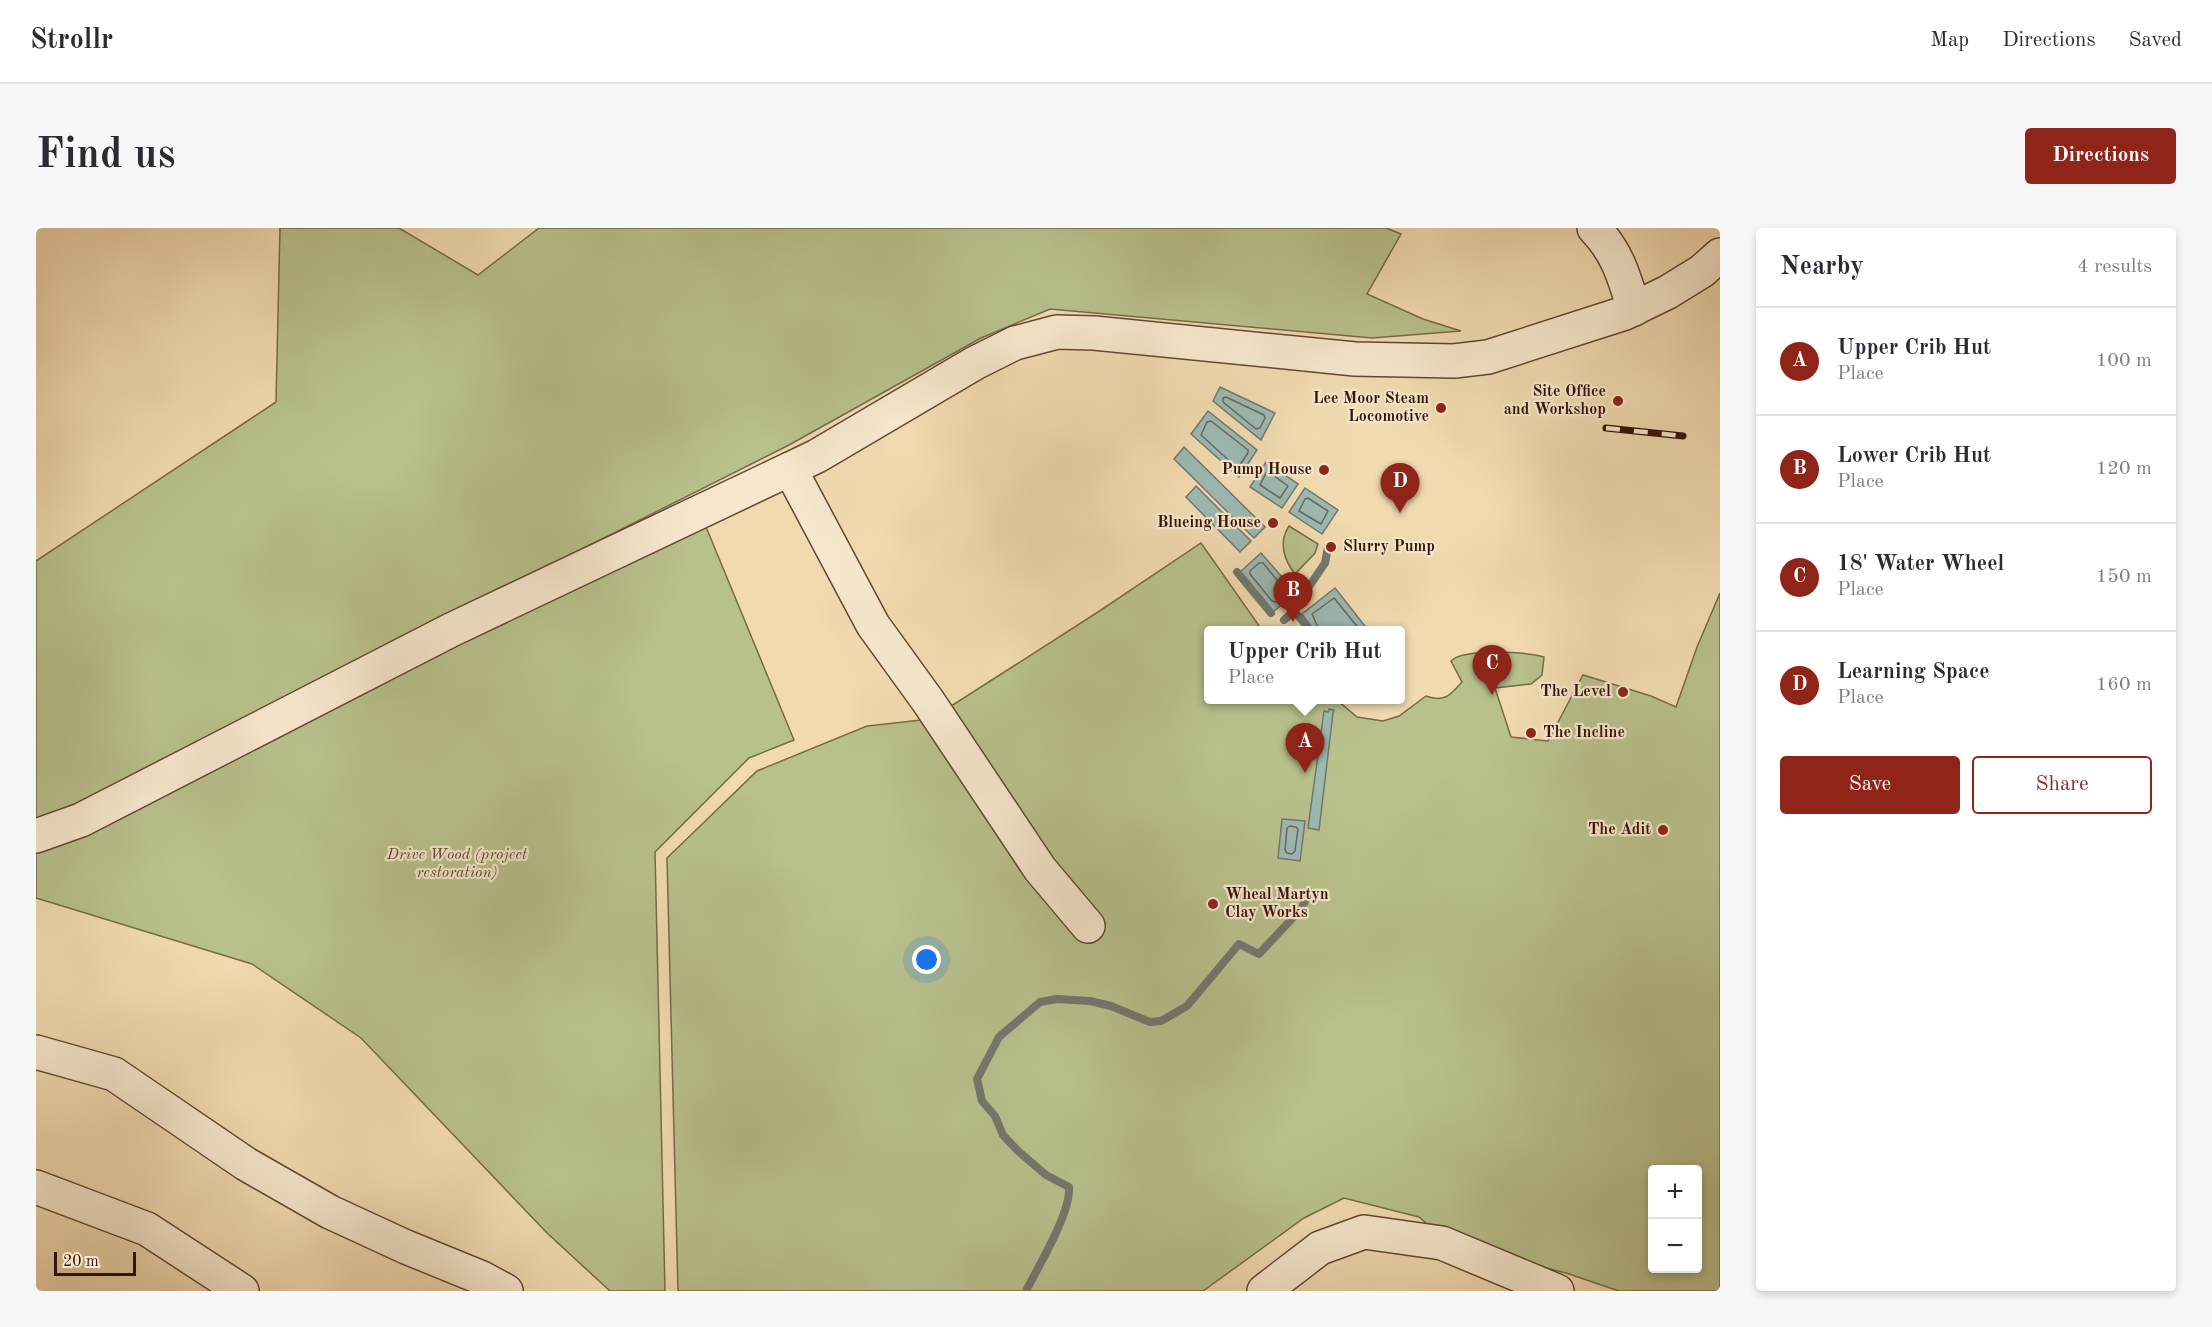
<!DOCTYPE html>
<meta charset="utf-8">
<style>
body{margin:0;font-family:"Old Standard TT",serif;background:#f7f7f7;color:#2b2b33}
.controls{position:absolute;right:18px;bottom:18px;display:grid;overflow:hidden;border-radius:6px;box-shadow:0 3px 9px #0003}
.controls button{width:54px;height:54px;display:grid;place-items:center;padding:0;border:0;border-bottom:2px solid #e1e1e2;background:#fff;color:#2b2b33;font:30px sans-serif}
.scale{position:absolute;left:18px;bottom:15px;width:82px;box-sizing:border-box;padding-left:6px;border:3px solid #361407;border-top:0;font-size:16px;line-height:21px;white-space:nowrap;color:#361407;-webkit-text-stroke:4px #f6e7cc;paint-order:stroke}
.you{position:absolute;left:891px;top:732px;width:21px;height:21px;margin:-15px;border:4px solid #fff;border-radius:50%;background:#1a73e8;box-shadow:0 0 0 9px #1a73e833}
.badge{display:grid;place-items:center;width:39px;height:39px;border-radius:50%;background:#8f2418;color:#fff;font-size:20px;font-weight:700}
.pin{position:absolute;translate:-50% -50px;filter:drop-shadow(0 2px 3px #0008)}
.pin::after{content:'';position:absolute;top:32px;width:21px;height:18px;background:inherit;clip-path:polygon(0 0,100% 0,50% 100%)}
.popup{position:absolute;left:1168px;top:398px;width:201px;height:78px;box-sizing:border-box;display:grid;place-content:center;border-radius:6px;background:#fff;filter:drop-shadow(0 2px 4px #0005);font-size:20px;white-space:nowrap;color:#7c7c81}
.popup b{font-size:22px;color:#2b2b33}
.popup::after{content:'';position:absolute;left:50%;top:100%;margin-left:-12px;border:12px solid transparent;border-top-color:#fff}
.list{margin:0;padding:0;list-style:none}
h2{display:flex;justify-content:space-between;align-items:center;height:78px;margin:0;padding:0 24px;font-size:26px}
h2 small{font-size:20px;font-weight:400;color:#7c7c81}
.list li{display:grid;grid-template-columns:39px 1fr auto;gap:18px;align-items:center;box-sizing:border-box;height:108px;padding:0 24px;border-top:2px solid #e1e1e2}
.list b{display:block;font-size:22px;white-space:nowrap}
.list p{margin:0;font-size:20px;white-space:nowrap;color:#7c7c81}
.list em{font-size:20px;font-style:normal;color:#7c7c81}
.actions{display:flex;gap:12px;padding:18px 24px}
.actions a{flex:1;padding:14px 0;border:2px solid #8f2418;border-radius:6px;text-align:center;font-size:21px;color:#8f2418}
.actions .main{background:#8f2418;color:#fff}
.map{position:relative;flex:none;width:1684px;height:1063px;overflow:hidden;border-radius:6px}
header{display:flex;align-items:center;gap:36px;box-sizing:border-box;height:84px;padding:0 30px;background:#fff;border-bottom:2px solid #e1e1e2}
header strong{font-size:28px}
nav{display:flex;gap:33px;margin-inline-start:auto;font-size:21px}
.intro{display:flex;align-items:center;justify-content:space-between;box-sizing:border-box;height:144px;padding:0 36px}
h1{margin:0;font-size:42px}
.button{padding:15px 27px;border-radius:6px;background:#8f2418;color:#fff;font-size:21px;font-weight:700}
main{display:flex;gap:36px;padding:0 36px}
aside{flex:1;background:#fff;border-radius:6px;box-shadow:0 3px 9px #0003}
.map>svg:first-child{display:block}
.green{fill:#b8c08c;stroke:#776a4a;stroke-width:1.5;fill-rule:evenodd}
.water{fill:#9cb9b2;stroke:#73776e;stroke-width:1.5}
.lines{fill:none;stroke-linecap:round;stroke-linejoin:round}
.shore{stroke:#69665c;stroke-width:1.5}
.stream{stroke:#73776e;stroke-width:8}
.minor-casing{stroke:#654631;stroke-width:36}
.minor{stroke:#f6e7cc;stroke-width:33}
.rail-casing{stroke:#361407;stroke-width:7}
.rail{stroke:#f6e7cc;stroke-width:4.5;stroke-dasharray:14;stroke-linecap:butt}
.poi-dot{fill:#8f2418;stroke:#f6e7cc;stroke-width:2}
.labels{text-anchor:middle;dominant-baseline:central;stroke-width:4.5;stroke-linejoin:round;paint-order:stroke}
.poi-label{font-size:16px;font-weight:bold;fill:#361407;stroke:#f6e7cc;text-anchor:end}
.park-label{font-size:16px;font-style:italic;fill:#5d482f;stroke:#f6e7cc}
</style>
<header>
<strong>Strollr</strong>
<nav><a>Map</a><a>Directions</a><a>Saved</a></nav>
</header>
<div class="intro"><h1>Find us</h1><a class="button">Directions</a></div>
<main>
<div class="map">
<svg width="1684" height="1063" viewBox="0 0 1684 1063">
<rect width="100%" height="100%" fill="#f1dab0"/>
<filter id="stains"><feTurbulence type="fractalNoise" baseFrequency=".00333" numOctaves="4"/><feColorMatrix values="0 0 0 0 .2 0 0 0 0 .09 0 0 0 0 .02 0 0 0 .5 -.17"/></filter>
<radialGradient id="worn" r=".72"><stop offset=".6" stop-color="#630" stop-opacity="0"/><stop offset="1" stop-color="#630" stop-opacity=".3"/></radialGradient>
<!-- green -->
<g class="green">
<polygon points="244,0 363,0 442,47 503,0 1350,0 1365,6 1331,66 1387,91 1425,103 1336,110 1014,81 945,110 753,217 31,580 0,590 0,333 240,174"/>
<polygon points="668,294 758,512 713,530 619,624 629,1063 574,1063 511,1005 325,810 216,736 0,670 0,624"/>
<path d="M1253,298L1282,316L1279,325L1259,346C1248,332 1242,314 1253,298Z"/>
<path d="M1165,315L1226,402H1173V472H1301L1321,489L1347,493L1363,488L1390,468C1409,475 1415,466 1426,454L1415,433C1427,420 1492,424 1508,429L1506,447L1495,456L1459,460L1475,509L1512,513L1547,447L1615,468L1640,479L1661,419L1684,365V1063H1583L1530,1045L1428,1019L1399,1003L1383,989L1308,970L1268,990L1167,1063H642L631,630L721,543L831,498L895,491L1062,384ZM1616,942H1662V1040H1616Z"/>
</g>
<!-- water -->
<g class="water">
<polygon points="1184,159 1239,185 1225,212 1177,173"/>
<polygon points="1172,183 1221,222 1203,249 1155,206"/>
<polygon points="1148,219 1229,299 1218,310 1138,231"/>
<polygon points="1230,234 1262,256 1246,280 1214,259"/>
<polygon points="1160,258 1215,313 1204,324 1150,269"/>
<polygon points="1269,260 1302,282 1286,306 1253,284"/>
<polygon points="1225,325 1260,365 1237,384 1204,344"/>
<polygon points="1299,360 1332,402 1278,402 1266,386"/>
<polygon points="1293,481 1298,482 1297,485 1283,602 1272,600 1288,483 1292,484"/>
<polygon points="1246,591 1269,593 1264,633 1242,630"/>
</g>
<g class="lines">
<!-- shore -->
<g class="shore">
<polygon points="1190,169 1228,187 1229,190 1224,200 1220,201 1187,174 1187,170"/>
<polygon points="1175,193 1212,222 1212,225 1203,238 1199,238 1165,207 1171,194"/>
<polygon points="1233,244 1252,258 1244,270 1224,257 1230,245"/>
<polygon points="1272,270 1292,283 1285,296 1263,283 1269,271"/>
<polygon points="1223,335 1227,335 1250,363 1249,366 1240,374 1236,373 1214,346 1214,343"/>
<polyline points="1283,402 1276,386 1298,370 1324,402"/>
<polygon points="1254,598 1260,599 1262,601 1259,623 1256,626 1251,625 1249,622 1251,600"/>
</g>
<!-- stream -->
<g class="stream">
<polyline points="1201,344 1235,385"/>
<polyline points="1274,357 1289,335 1292,319"/>
<polyline points="1248,392 1258,383 1270,397 1269,402"/>
<path d="M990,1063C1002,1039 1035,985 1033,959L1010,947L982,923L967,907L959,888L946,873L941,851L963,809L1004,774L1021,771L1054,773L1075,778L1114,794L1125,793L1151,778L1203,716L1223,726L1266,680L1273,663"/>
</g>
<defs>
<g id="minor">
<path d="M1558,0C1582,25 1588,49 1598,81"/>
<polyline points="0,608 45,592 415,402 754,241"/>
<polyline points="1052,698 1004,641 892,473 837,397 754,241 781,228 939,135 979,115 1021,104 1058,105 1319,131 1418,133 1452,129 1589,85 1632,64 1666,43 1684,27"/>
<polyline points="0,824 78,846 210,936 294,984 370,1019 446,1050 470,1063"/>
<polyline points="0,959 111,1001 206,1063"/>
<polyline points="1228,1063 1284,1020 1328,1004 1406,1015 1521,1063"/>
</g>
</defs>
<!-- minor casing -->
<use href="#minor" class="minor-casing"/>
<!-- minor -->
<use href="#minor" class="minor"/>
<defs>
<polyline id="rail" points="1570,200 1647,208"/>
</defs>
<!-- rail casing -->
<use href="#rail" class="rail-casing"/>
<!-- rail -->
<use href="#rail" class="rail"/>
</g>
<!-- markers -->
<g class="poi-dot">
<circle cx="1582" cy="173" r="6"/>
<circle cx="1405" cy="180" r="6"/>
<circle cx="1288" cy="242" r="6"/>
<circle cx="1237" cy="295" r="6"/>
<circle cx="1295" cy="319" r="6"/>
<circle cx="1587" cy="464" r="6"/>
<circle cx="1495" cy="505" r="6"/>
<circle cx="1627" cy="602" r="6"/>
<circle cx="1177" cy="676" r="6"/>
</g>
<g class="labels">
<!-- poi labels -->
<g class="poi-label">
<text x="1570" y="164">Site Office<tspan x="1570" dy="18">and Workshop</tspan></text>
<text x="1393" y="171">Lee Moor Steam<tspan x="1393" dy="18">Locomotive</tspan></text>
<text x="1276" y="242">Pump House</text>
<text x="1225" y="295">Blueing House</text>
<text x="1307" y="319" text-anchor="start">Slurry Pump</text>
<text x="1575" y="464">The Level</text>
<text x="1507" y="505" text-anchor="start">The Incline</text>
<text x="1615" y="602">The Adit</text>
<text x="1189" y="667" text-anchor="start">Wheal Martyn<tspan x="1189" dy="18">Clay Works</tspan></text>
</g>
<!-- park labels -->
<g class="park-label">
<text x="421" y="627">Drive Wood (project<tspan x="421" dy="18">restoration)</tspan></text>
</g>
</g>
<rect width="100%" height="100%" filter="url(#stains)"/>
<rect width="100%" height="100%" fill="url(#worn)"/>
</svg>
<div class="controls">
<button>+</button>
<button>−</button>
</div>
<div class="scale">20 m</div>
<div class="you"></div>
<div class="pin badge" style="left:1269px;top:545px">A</div>
<div class="popup"><b>Upper Crib Hut</b>Place</div>
<div class="pin badge" style="left:1257px;top:394px">B</div>
<div class="pin badge" style="left:1456px;top:467px">C</div>
<div class="pin badge" style="left:1364px;top:285px">D</div>
</div>
<aside>
<h2>Nearby<small>4 results</small></h2>
<ul class="list">
<li><span class="badge">A</span><div><b>Upper Crib Hut</b><p>Place</p></div><em>100 m</em></li>
<li><span class="badge">B</span><div><b>Lower Crib Hut</b><p>Place</p></div><em>120 m</em></li>
<li><span class="badge">C</span><div><b>18' Water Wheel</b><p>Place</p></div><em>150 m</em></li>
<li><span class="badge">D</span><div><b>Learning Space</b><p>Place</p></div><em>160 m</em></li>
</ul>
<div class="actions"><a class="main">Save</a><a>Share</a></div>
</aside>
</main>
